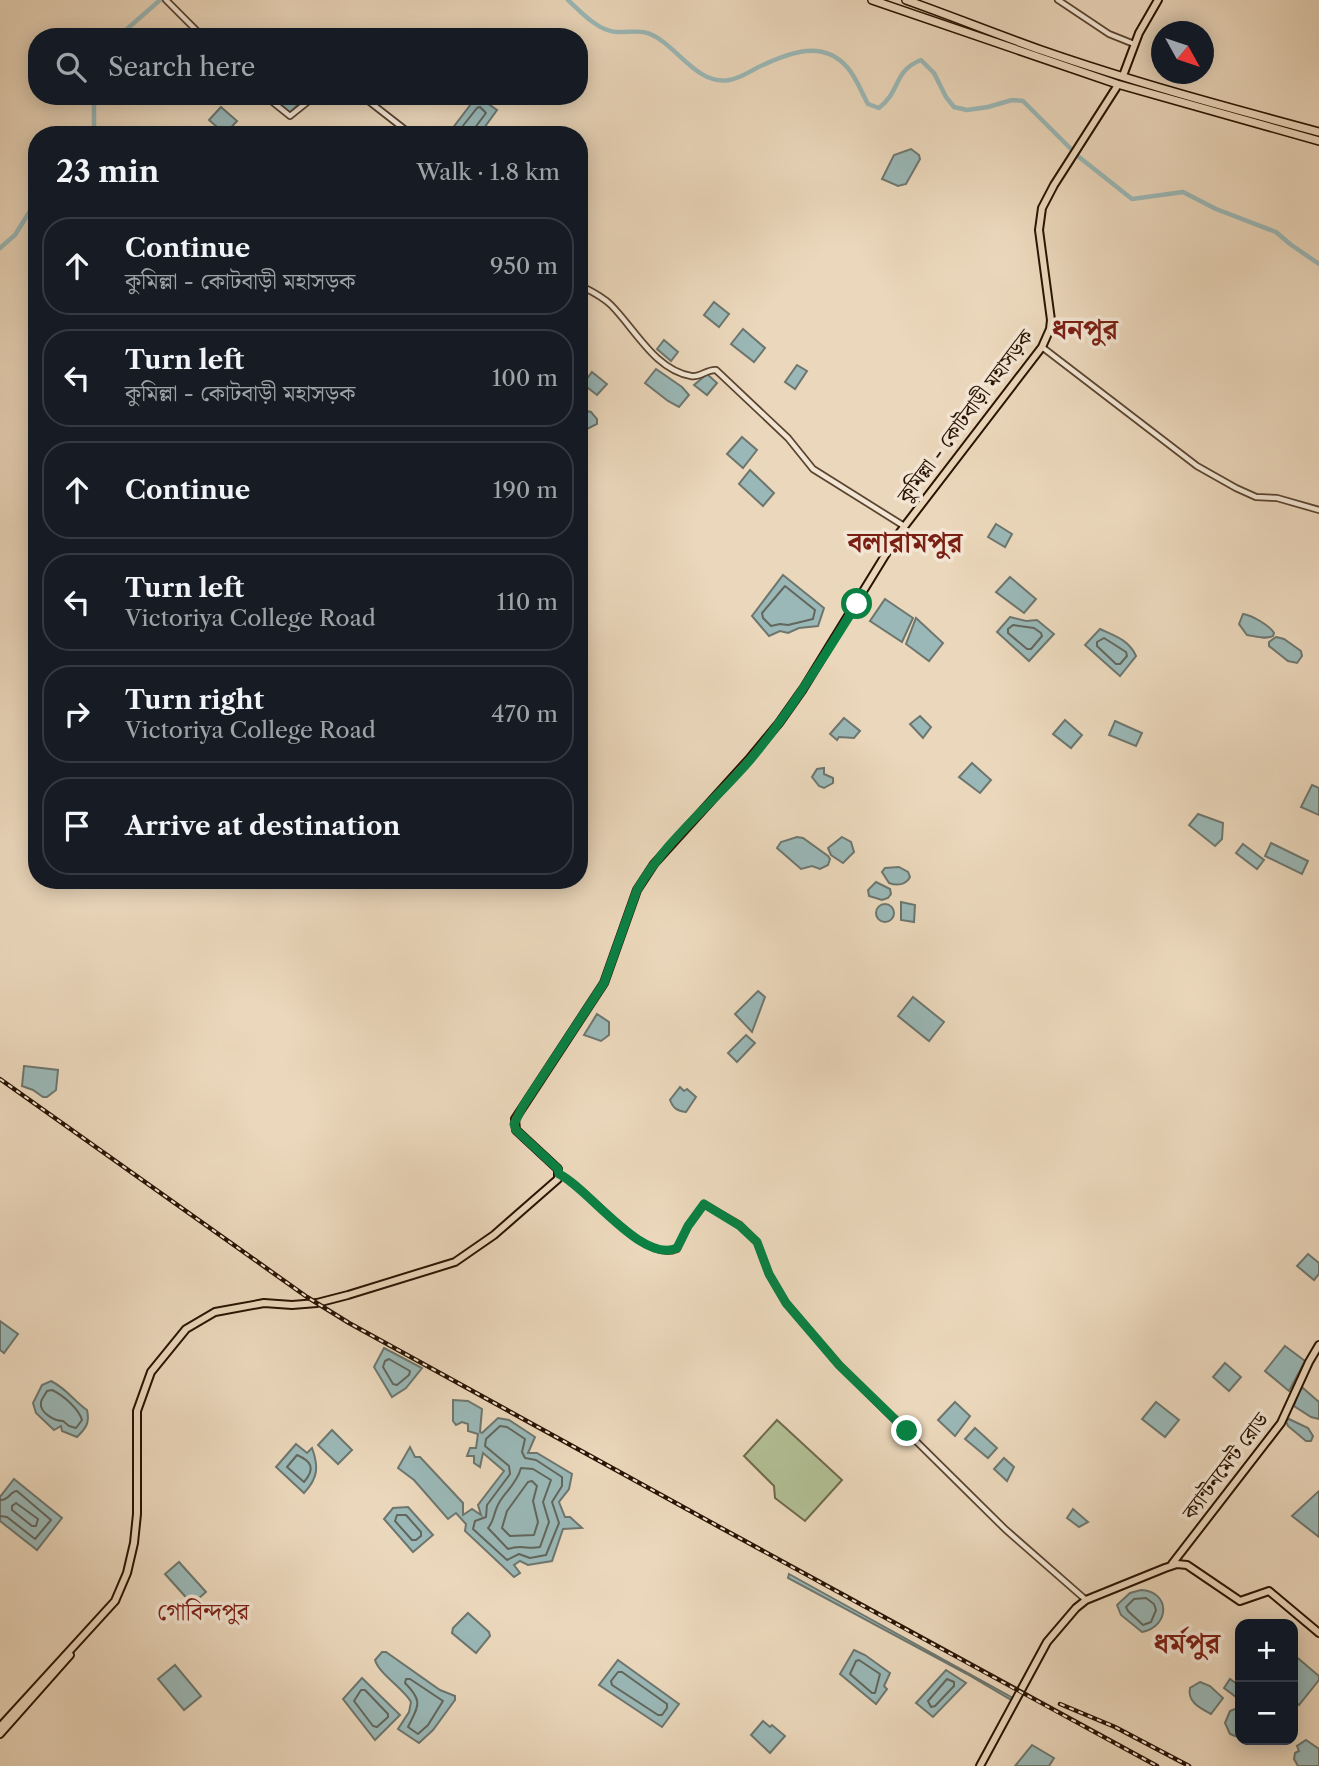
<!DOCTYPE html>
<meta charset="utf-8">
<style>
body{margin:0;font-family:"Libre Caslon Text","Noto Serif Bengali",serif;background:#242831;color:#f1f3f6}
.controls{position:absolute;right:21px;bottom:21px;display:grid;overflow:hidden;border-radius:14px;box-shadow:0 4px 18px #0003}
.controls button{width:63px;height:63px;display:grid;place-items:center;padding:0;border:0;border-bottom:2px solid #363941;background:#171b24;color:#f1f3f6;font:35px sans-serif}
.compass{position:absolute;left:1151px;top:21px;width:63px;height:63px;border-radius:50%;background:#171b24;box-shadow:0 4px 18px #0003;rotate:130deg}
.stop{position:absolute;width:21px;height:21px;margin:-16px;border:5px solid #0b8043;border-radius:50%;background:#fff}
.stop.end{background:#0b8043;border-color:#fff;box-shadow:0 2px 7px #0008}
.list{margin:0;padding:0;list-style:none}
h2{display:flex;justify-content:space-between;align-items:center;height:91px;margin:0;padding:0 28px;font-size:30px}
h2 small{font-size:23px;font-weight:400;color:#9ea1a6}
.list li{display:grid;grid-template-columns:46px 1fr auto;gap:21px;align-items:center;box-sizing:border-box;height:98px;margin:0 14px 14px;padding:0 14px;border:2px solid #363941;border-radius:28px}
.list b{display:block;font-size:26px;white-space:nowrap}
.list p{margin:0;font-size:23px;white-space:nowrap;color:#9ea1a6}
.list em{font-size:23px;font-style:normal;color:#9ea1a6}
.icon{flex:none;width:38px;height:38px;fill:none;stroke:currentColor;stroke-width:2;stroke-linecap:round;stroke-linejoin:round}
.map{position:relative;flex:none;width:1319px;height:1766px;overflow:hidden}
.search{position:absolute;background:#171b24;box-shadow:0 4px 18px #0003;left:28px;top:28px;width:560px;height:77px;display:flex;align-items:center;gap:18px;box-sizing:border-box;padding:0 24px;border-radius:28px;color:#9ea1a6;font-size:26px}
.panel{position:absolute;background:#171b24;box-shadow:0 4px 18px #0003;left:28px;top:126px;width:560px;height:763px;border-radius:28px}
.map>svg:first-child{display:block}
.green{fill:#b2bf94;stroke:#6e694a;stroke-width:2}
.water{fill:#9ab8b7;stroke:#6d766e;stroke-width:2}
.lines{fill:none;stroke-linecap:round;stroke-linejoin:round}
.shore{stroke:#62665c;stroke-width:2}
.canal{stroke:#9ab8b7;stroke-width:4.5}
.minor-casing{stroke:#5a4430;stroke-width:8}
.major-casing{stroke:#291301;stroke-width:10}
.highway-casing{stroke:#291301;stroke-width:10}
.minor{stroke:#f2e5d3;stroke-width:4.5}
.major{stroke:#ebd7bb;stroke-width:6}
.highway{stroke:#ebd7bb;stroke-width:7}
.rail-casing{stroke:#291301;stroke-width:4.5}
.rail{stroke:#f2e5d3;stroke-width:2;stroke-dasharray:5;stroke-linecap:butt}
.route{stroke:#0b8043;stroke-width:9}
.labels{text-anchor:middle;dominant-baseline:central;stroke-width:7;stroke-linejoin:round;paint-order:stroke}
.street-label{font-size:21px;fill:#291301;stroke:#f2e5d3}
.quarter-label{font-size:24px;fill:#7a1f14;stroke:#f2e5d3}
.district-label{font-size:28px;font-weight:bold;fill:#7a1f14;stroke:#f2e5d3}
</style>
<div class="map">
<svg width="1319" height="1766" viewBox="0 0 1319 1766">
<rect width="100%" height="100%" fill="#ebd7bb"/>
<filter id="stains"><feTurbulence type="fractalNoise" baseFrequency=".00286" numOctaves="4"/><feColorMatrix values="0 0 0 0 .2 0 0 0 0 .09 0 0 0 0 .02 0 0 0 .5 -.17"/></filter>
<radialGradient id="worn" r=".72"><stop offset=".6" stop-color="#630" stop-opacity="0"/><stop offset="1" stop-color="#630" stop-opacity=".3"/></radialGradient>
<!-- green -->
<polygon class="green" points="777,1420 842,1480 805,1521 775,1498 774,1486 744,1456"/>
<!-- water -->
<g class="water">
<polygon points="285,96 304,96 305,97 290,113 279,103"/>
<polygon points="477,96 497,110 479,135 460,135 452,129"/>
<polygon points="221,107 237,121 225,134 209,120"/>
<polygon points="911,149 919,155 920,159 906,184 898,186 882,179 894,155"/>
<polygon points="714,302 729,314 719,327 704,315"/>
<polygon points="743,329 765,348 754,362 731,344"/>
<polygon points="664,340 678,352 671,361 657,349"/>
<polygon points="797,365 807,371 795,389 785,382"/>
<polygon points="656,369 682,387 689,395 679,407 668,401 645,383"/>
<polygon points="592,372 607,384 597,395 583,384"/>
<polygon points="707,374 717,383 707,395 694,385"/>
<polygon points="587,411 591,412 597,419 597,424 587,429 583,425 585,421 581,414"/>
<polygon points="742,437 757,450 743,468 727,454"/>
<polygon points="750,470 774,493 763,506 739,484"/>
<polygon points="996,524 1012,534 1005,547 988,537"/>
<polygon points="783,575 824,608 818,626 799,628 788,633 780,631 769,636 752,616"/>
<polygon points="1010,577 1036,599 1024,613 996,592"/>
<polygon points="885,599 913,618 902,642 870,621"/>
<path d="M1243,614C1252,615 1270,626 1274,633L1273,636C1266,640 1255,636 1247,635L1239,624Z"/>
<polygon points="1010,617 1026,621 1037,620 1054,634 1029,661 997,632"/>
<polygon points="916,618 943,643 929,661 906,644"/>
<path d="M1100,629C1115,636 1129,640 1136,656L1120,676L1085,645Z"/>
<polygon points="1276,637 1284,639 1301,651 1302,656 1297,663 1288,661 1269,646 1269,642"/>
<polygon points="920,716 931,727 923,738 910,724"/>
<polygon points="844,718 860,731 854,738 839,737 837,740 830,734"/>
<polygon points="1065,720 1082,735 1071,748 1053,734"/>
<polygon points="1115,721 1142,733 1136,746 1109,735"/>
<polygon points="972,763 991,780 980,793 959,777"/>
<polygon points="824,768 824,774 833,778 833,783 824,788 819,786 812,777 817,769"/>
<polygon points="1312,785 1319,788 1319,815 1301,807"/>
<polygon points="1198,814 1223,823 1222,839 1215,846 1189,825"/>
<polygon points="797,837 803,838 828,856 830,859 828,865 820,869 812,866 801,869 777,848 781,842"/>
<polygon points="842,837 851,842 854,852 843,863 831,855 828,848"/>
<polygon points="1271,843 1308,861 1302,874 1265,856"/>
<polygon points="1243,844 1264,860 1257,869 1236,853"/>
<path d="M899,867L908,872L910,877C906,885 897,886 889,883L882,872L885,868Z"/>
<polygon points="876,882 890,889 891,894 888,898 882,900 869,896 868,890"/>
<polygon points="901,902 915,905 914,922 901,920"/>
<circle cx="885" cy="913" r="9"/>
<polygon points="758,991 765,997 752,1032 735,1014"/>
<polygon points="913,997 944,1022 929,1041 898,1016"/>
<polygon points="597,1014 609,1022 609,1035 601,1041 584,1035"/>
<polygon points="746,1035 755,1043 737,1062 728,1053"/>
<polygon points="24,1066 58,1070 56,1090 47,1097 43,1097 33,1090 22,1086"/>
<path d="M680,1087L684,1091L687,1089L696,1097L686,1112C677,1111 673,1108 670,1100Z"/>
<polygon points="1308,1254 1319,1263 1319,1274 1314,1280 1297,1266"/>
<polygon points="0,1321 18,1334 4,1353 0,1350"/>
<polygon points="1285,1346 1305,1361 1289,1391 1265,1371"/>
<polygon points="384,1348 422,1368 406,1388 392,1397 374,1367"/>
<polygon points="1225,1363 1241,1377 1229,1391 1213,1377"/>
<path d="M51,1381C67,1389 74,1401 87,1410C90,1423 86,1428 77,1437L62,1431L61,1426L54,1430L36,1413L33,1403L42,1385Z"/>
<polygon points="1303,1388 1319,1402 1319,1419 1311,1417 1294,1406 1299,1389"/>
<polygon points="453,1400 468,1401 482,1409 480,1432 482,1433 498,1418 509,1420 535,1437 528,1453 537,1453 572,1474 569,1489 559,1502 565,1517 570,1517 582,1528 563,1529 552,1561 528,1565 520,1561 514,1565 520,1573 514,1577 465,1531 466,1524 456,1513 448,1519 414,1480 398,1468 410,1447 415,1457 420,1457 463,1503 463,1515 472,1509 481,1515 478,1505 504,1471 483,1453 480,1467 474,1463 474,1456 467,1456 470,1448 476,1448 478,1434 468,1431 468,1424 462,1422 456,1425 453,1421"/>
<polygon points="955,1402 970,1416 955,1436 938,1420"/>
<polygon points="1156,1402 1179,1420 1165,1437 1142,1419"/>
<polygon points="1289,1419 1308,1428 1313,1436 1311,1441 1306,1441 1288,1426 1286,1421"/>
<polygon points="975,1428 997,1448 988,1458 965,1439"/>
<polygon points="332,1430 352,1450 338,1464 318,1445"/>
<path d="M296,1444L307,1453L312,1448C319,1467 318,1478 304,1493L276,1467Z"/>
<polygon points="1004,1458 1014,1467 1007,1481 994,1469"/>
<polygon points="14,1479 62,1518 37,1550 0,1521 0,1497"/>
<polygon points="1319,1491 1319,1537 1292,1516"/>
<polygon points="408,1507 433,1535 413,1552 384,1519 393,1508"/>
<polygon points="1073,1509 1088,1522 1079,1527 1067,1518"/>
<polygon points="179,1562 206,1592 192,1604 165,1574"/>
<polygon points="789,1574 1013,1698 1013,1701 967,1674 788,1578"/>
<path d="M1141,1590C1170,1591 1171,1626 1142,1632L1121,1615L1117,1605L1130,1593Z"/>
<polygon points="468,1613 489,1632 490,1636 476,1653 452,1633 453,1628"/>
<polygon points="854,1650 865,1655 890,1673 884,1686 887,1689 876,1704 840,1674"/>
<path d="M382,1652H386L440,1690L455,1696V1700L433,1730L419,1743L398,1729L409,1712L411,1702C403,1688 379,1674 375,1660Z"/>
<polygon points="1293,1654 1319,1676 1319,1680 1299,1705 1293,1699"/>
<polygon points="618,1660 679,1704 662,1727 599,1685"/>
<polygon points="175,1665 201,1696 184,1710 158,1679"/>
<polygon points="946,1670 966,1683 933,1717 916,1703"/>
<polygon points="362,1678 400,1715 375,1740 343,1699"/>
<polygon points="1230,1679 1240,1686 1240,1700 1224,1688"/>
<path d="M1200,1682L1210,1686L1223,1698L1211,1714C1200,1708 1187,1702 1190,1688Z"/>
<polygon points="1240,1707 1240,1738 1230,1734 1225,1723 1230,1711"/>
<polygon points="763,1721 770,1727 772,1725 785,1736 770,1753 751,1735"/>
<polygon points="1306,1740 1319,1749 1319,1766 1298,1766 1294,1759 1295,1753 1299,1751 1297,1746"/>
<polygon points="1032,1745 1054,1758 1049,1766 1015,1766"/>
</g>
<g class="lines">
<!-- shore -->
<g class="shore">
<polyline points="463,135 462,127 477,108 480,107 486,113 474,129 474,135"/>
<polygon points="785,586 815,610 813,619 788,625 780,624 771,626 763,618 762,613"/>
<polygon points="1013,625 1034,628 1041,633 1042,636 1031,649 1027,649 1008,633 1008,629"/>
<polygon points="1104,638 1126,652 1127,656 1120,664 1116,664 1097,646 1097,642"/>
<polygon points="389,1359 410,1371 409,1375 397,1385 393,1384 383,1367 385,1361"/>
<path d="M52,1390C63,1395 79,1409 82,1420L76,1428L69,1426L63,1421C55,1421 39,1413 41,1402C42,1398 45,1395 47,1391Z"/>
<polygon points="500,1426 507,1427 525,1439 522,1452 525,1458 536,1460 562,1477 562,1486 552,1502 559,1523 546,1555 530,1558 519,1554 507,1560 473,1529 475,1521 486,1517 487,1505 510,1474 509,1466 485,1446 486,1439"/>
<path d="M297,1455C311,1461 316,1468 304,1482L287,1467Z"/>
<path d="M521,1468L533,1469L551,1480L543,1502L549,1522L540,1547C528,1550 522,1544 508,1549L488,1528C494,1521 493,1516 497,1507C502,1494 516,1486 521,1468Z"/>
<polygon points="532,1481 537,1486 533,1501 538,1522 534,1535 510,1536 502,1528 507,1511 528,1482"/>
<path d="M0,1500C9,1501 10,1491 17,1491L51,1520L35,1539L7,1517L0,1516"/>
<polygon points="16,1503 38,1519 36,1526 32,1526 12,1510 12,1506"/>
<polygon points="397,1515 406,1515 421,1532 421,1536 416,1540 412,1540 395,1521"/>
<polygon points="1146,1598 1154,1604 1156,1610 1151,1622 1143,1625 1128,1611 1126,1607 1134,1599"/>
<polygon points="859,1660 880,1674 875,1693 872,1693 850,1674 856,1661"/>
<polygon points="618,1672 622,1672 667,1704 667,1708 662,1715 658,1715 612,1685 611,1681"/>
<path d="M406,1679H410L443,1701L428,1725L418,1734L408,1727C418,1706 424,1702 405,1683Z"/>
<polygon points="947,1679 954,1682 954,1686 935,1706 931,1707 928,1701"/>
<polygon points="361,1690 365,1690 388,1714 388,1717 377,1727 373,1726 354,1701"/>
</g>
<!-- canal -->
<g class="canal">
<path d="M568,0C580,11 598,31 616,32C635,33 644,27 662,41C682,55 701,85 729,80C740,79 753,69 763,65C791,52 823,40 847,67C856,77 862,93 868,104L879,108C901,91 893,71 921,60L934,73L946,97L954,107L967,110L988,107L1012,100L1023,101L1079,157L1132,199L1183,192L1216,209L1276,232L1290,244L1319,264"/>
<polyline points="125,37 127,29 160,0"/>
<polyline points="94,135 94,100 96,96"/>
<polyline points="0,248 15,235 37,200"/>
</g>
<defs>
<g id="minor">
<polyline points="166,0 203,37"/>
<polyline points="1058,0 1109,34 1134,44"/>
<polyline points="265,96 290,116 315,96"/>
<polyline points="362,96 412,135"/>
<path d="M579,285C591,291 602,296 611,305C635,329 655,370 691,376C700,378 707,369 716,370L788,438L813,469L904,526"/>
<polyline points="1042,347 1197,466 1236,488 1256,497 1277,498 1319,510"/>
<path d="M559,1174C589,1188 642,1264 677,1249L688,1226L704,1204L740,1225L757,1242L769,1274L786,1303L842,1368L1005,1529L1086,1600"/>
</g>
<g id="major">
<polyline points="1124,73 1139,33 1158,0"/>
<polyline points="1172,1564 1281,1423 1309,1362 1319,1345"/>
<polyline points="0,1727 115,1601 127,1573 134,1543 137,1514 137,1411 151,1372 186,1329 215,1312 264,1303 292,1305 317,1303 348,1295 455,1262 494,1235 558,1179 558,1169 516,1130 515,1119 604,983 637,890 654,864 750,758 779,723 803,689 897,536 1042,347 1050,329 1051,320 1039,230 1042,208 1054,185 1116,88"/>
<polyline points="0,1734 70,1655"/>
<polyline points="980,1766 1047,1642 1076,1608 1086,1600 1165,1568 1177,1564 1187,1565 1240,1601 1269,1591 1319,1633"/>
</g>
<g id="highway">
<polyline points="872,0 1117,84 1319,141"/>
<path d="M906,0C951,16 996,34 1041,50C1133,82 1226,107 1319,132"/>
</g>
</defs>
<!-- minor casing -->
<use href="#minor" class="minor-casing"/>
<!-- major casing -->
<use href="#major" class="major-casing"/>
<!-- highway casing -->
<use href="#highway" class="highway-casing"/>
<!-- minor -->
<use href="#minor" class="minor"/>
<!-- major -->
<use href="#major" class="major"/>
<!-- highway -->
<use href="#highway" class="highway"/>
<defs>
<g id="rail">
<path d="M0,1079L307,1297L349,1323C618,1471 887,1620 1157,1766"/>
<polyline points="1060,1704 1115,1727 1189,1766"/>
</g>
</defs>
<!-- rail casing -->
<use href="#rail" class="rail-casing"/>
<!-- rail -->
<use href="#rail" class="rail"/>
</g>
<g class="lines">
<!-- route -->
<path class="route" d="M857,604C823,658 791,711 750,760C713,803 665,841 637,890L604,983L523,1106L514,1124L516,1130L558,1169L559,1174C588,1188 642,1264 677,1248L688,1226L704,1204L740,1226L757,1242L769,1274L786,1303L839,1365L907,1431"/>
</g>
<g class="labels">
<!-- street labels -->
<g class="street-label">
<text transform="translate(965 416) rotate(-53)">কুমিল্লা - কোটবাড়ী মহাসড়ক</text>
<text transform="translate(1225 1466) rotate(-53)">ক্যান্টনমেন্ট রোড</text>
</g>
<!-- quarter labels -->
<g class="quarter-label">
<text x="203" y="1611">গোবিন্দপুর</text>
</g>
<!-- district labels -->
<g class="district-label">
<text x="1085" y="329">ধনপুর</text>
<text x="905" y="542">বলারামপুর</text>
<text x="1187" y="1643">ধর্মপুর</text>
</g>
</g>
<rect width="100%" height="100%" filter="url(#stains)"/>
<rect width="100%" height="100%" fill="url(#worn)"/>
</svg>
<div class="controls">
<button>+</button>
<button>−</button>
</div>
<svg class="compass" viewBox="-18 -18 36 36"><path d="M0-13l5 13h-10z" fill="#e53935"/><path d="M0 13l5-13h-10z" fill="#9ea1a6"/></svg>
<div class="stop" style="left:857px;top:604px"></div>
<div class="stop end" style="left:907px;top:1431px"></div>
<div class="search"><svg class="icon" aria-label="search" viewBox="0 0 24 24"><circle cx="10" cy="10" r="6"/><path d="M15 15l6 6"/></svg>Search here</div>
<section class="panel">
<h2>23 min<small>Walk · 1.8 km</small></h2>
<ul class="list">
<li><svg class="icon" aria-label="ahead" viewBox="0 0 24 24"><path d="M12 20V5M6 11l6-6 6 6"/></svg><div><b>Continue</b><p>কুমিল্লা - কোটবাড়ী মহাসড়ক</p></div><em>950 m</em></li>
<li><svg class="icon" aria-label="left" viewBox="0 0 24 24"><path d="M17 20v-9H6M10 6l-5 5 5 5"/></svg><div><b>Turn left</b><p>কুমিল্লা - কোটবাড়ী মহাসড়ক</p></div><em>100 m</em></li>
<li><svg class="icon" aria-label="ahead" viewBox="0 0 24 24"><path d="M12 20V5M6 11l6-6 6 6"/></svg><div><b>Continue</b></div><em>190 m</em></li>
<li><svg class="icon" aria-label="left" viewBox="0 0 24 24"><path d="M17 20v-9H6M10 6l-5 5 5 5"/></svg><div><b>Turn left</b><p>Victoriya College Road</p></div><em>110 m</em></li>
<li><svg class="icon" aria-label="right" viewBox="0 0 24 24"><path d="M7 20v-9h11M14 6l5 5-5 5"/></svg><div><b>Turn right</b><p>Victoriya College Road</p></div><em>470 m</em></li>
<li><svg class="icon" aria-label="arrive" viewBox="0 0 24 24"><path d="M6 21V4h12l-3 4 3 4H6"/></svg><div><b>Arrive at destination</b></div></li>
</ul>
</section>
</div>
